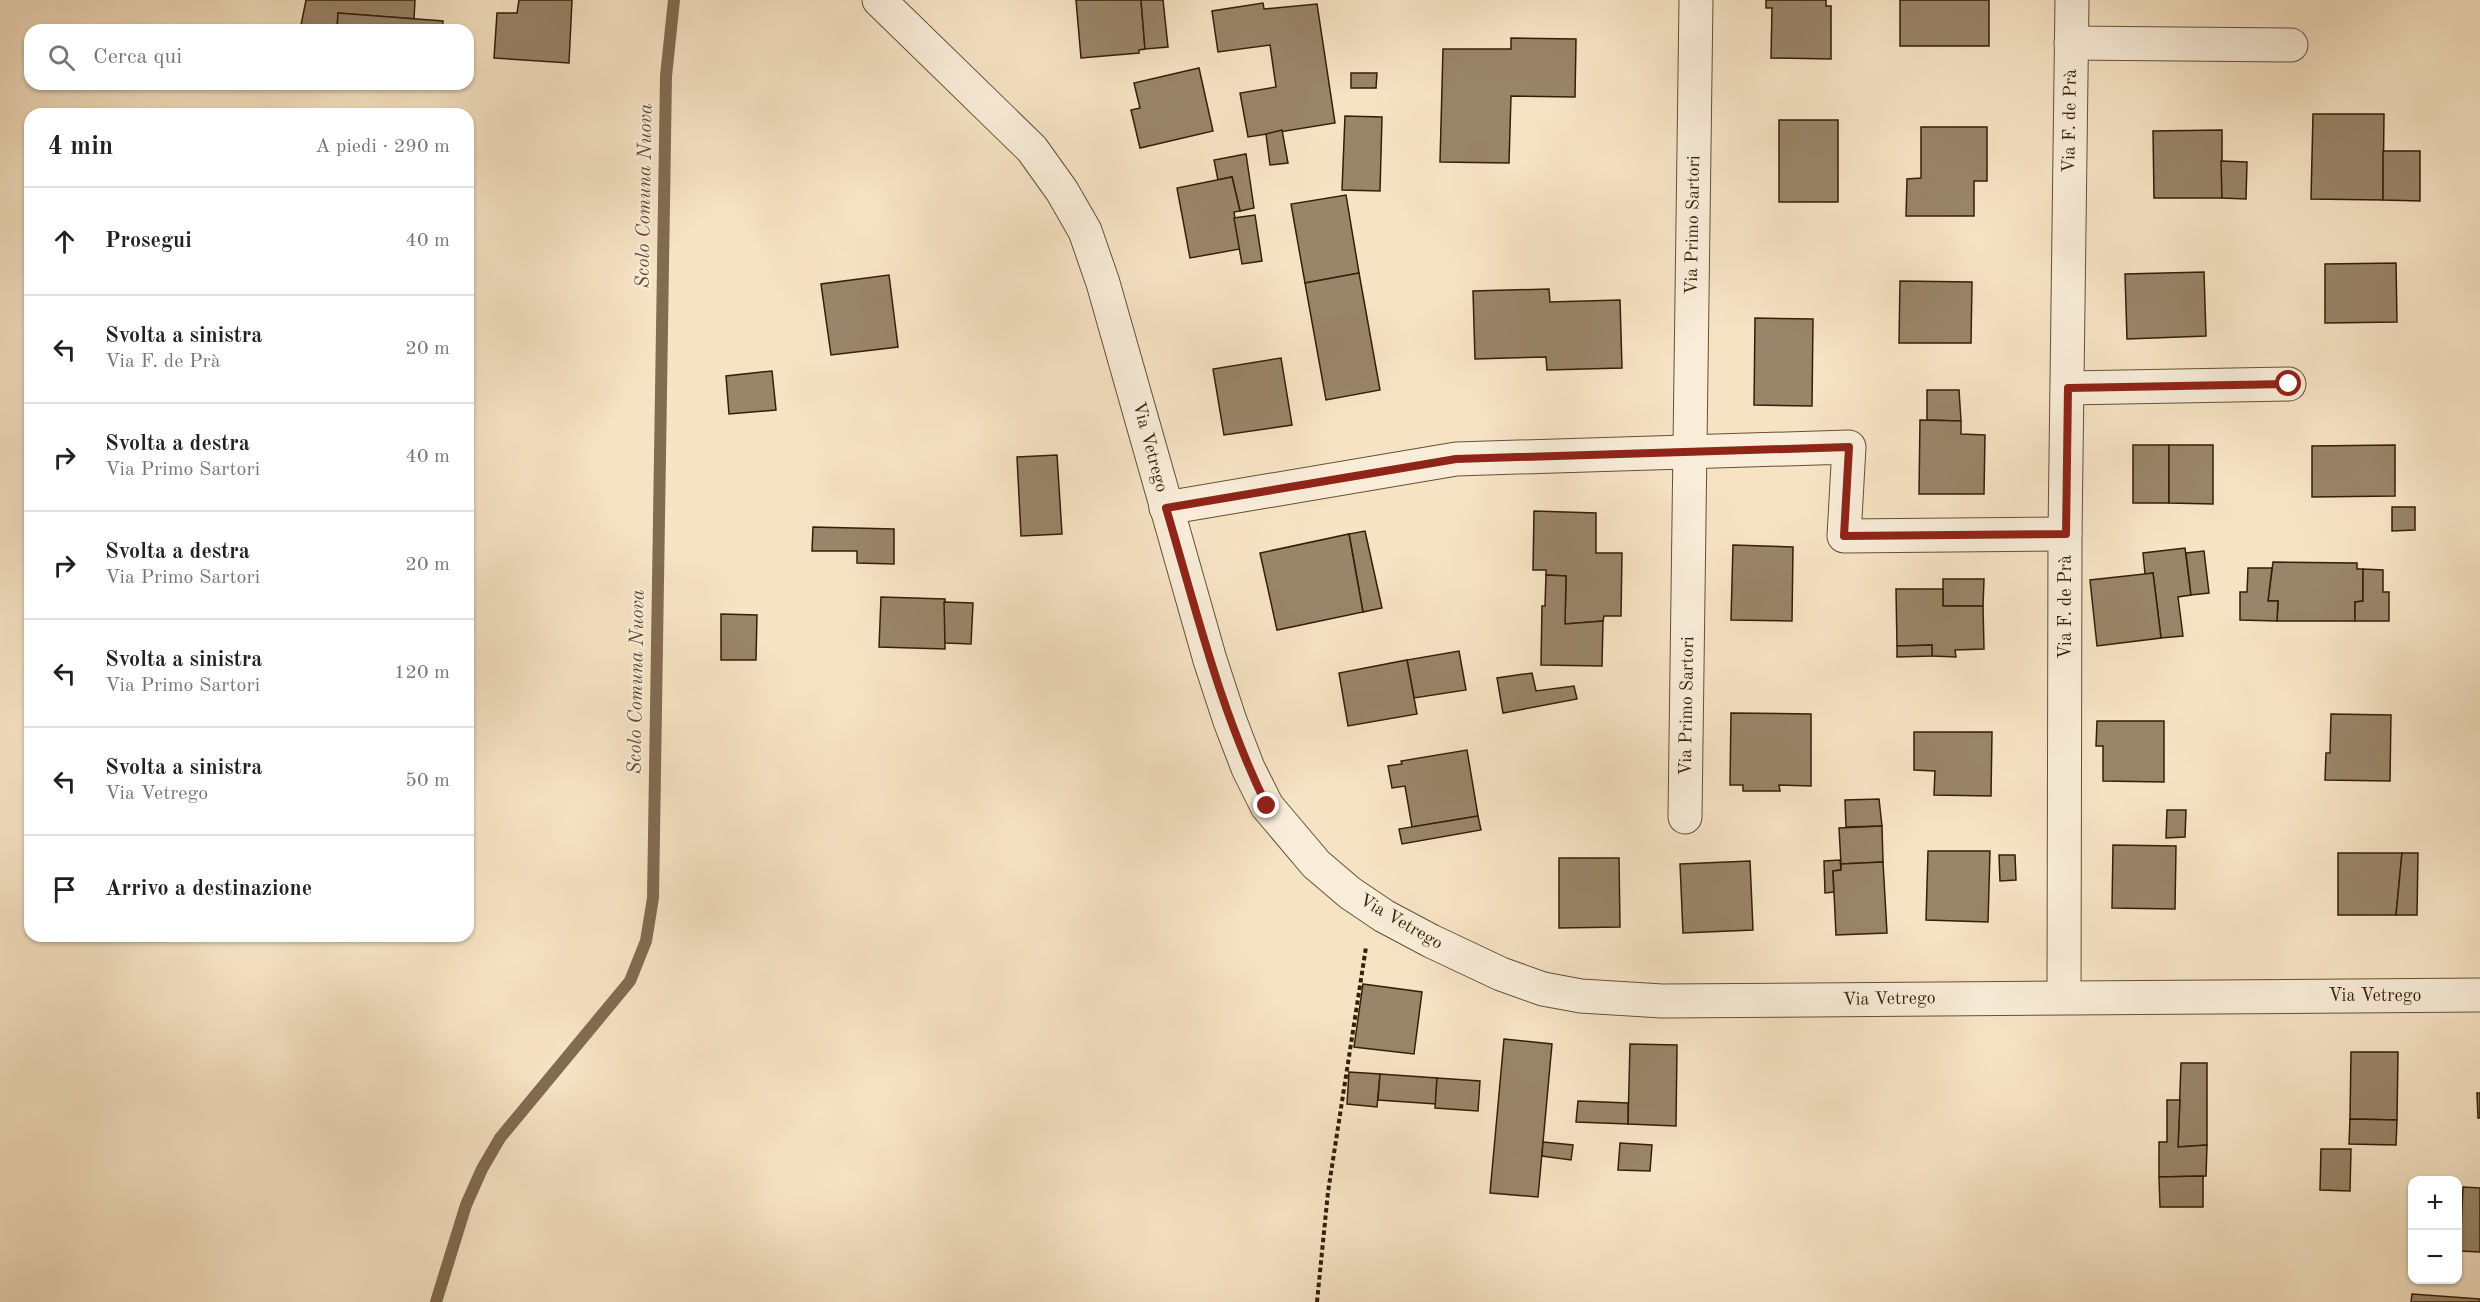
<!DOCTYPE html>
<html lang="it">
<meta charset="utf-8">
<style>
body{margin:0;font-family:"Old Standard TT",serif;background:#f2f2f2;color:#202124}
.controls{position:absolute;right:18px;bottom:18px;display:grid;overflow:hidden;border-radius:12px;box-shadow:0 2px 4px #0004}
.controls button{width:54px;height:54px;display:grid;place-items:center;padding:0;border:0;border-bottom:2px solid #e0e0e0;background:#fff;color:#202124;font:30px sans-serif}
.stop{position:absolute;width:18px;height:18px;margin:-14px;border:4px solid #8f2418;border-radius:50%;background:#fff}
.stop.end{background:#8f2418;border-color:#fff;box-shadow:0 2px 6px #0008}
.list{margin:0;padding:0;list-style:none}
h2{display:flex;justify-content:space-between;align-items:center;height:78px;margin:0;padding:0 24px;font-size:26px}
h2 small{font-size:20px;font-weight:400;color:#757577}
.list li{display:grid;grid-template-columns:39px 1fr auto;gap:18px;align-items:center;box-sizing:border-box;height:108px;padding:0 24px;border-top:2px solid #e0e0e0}
.list b{display:block;font-size:22px;white-space:nowrap}
.list p{margin:0;font-size:20px;white-space:nowrap;color:#757577}
.list em{font-size:20px;font-style:normal;color:#757577}
.icon{flex:none;width:33px;height:33px;fill:none;stroke:currentColor;stroke-width:2;stroke-linecap:round;stroke-linejoin:round}
.map{position:relative;flex:none;width:2480px;height:1302px;overflow:hidden}
.search{position:absolute;background:#fff;box-shadow:0 2px 4px #0004;left:24px;top:24px;width:450px;height:66px;display:flex;align-items:center;gap:15px;box-sizing:border-box;padding:0 21px;border-radius:18px;color:#757577;font-size:22px}
.panel{position:absolute;background:#fff;box-shadow:0 2px 4px #0004;left:24px;top:108px;width:450px;height:834px;border-radius:18px}
.map>svg:first-child{display:block}
.lines{fill:none;stroke-linecap:round;stroke-linejoin:round}
.stream{stroke:#816c51;stroke-width:12}
.building{fill:#998569;stroke:#341f06;stroke-width:1.5}
.minor-casing{stroke:#645036;stroke-width:35}
.path{stroke:#341f06;stroke-width:4;stroke-dasharray:4.5 3;stroke-linecap:butt}
.minor{stroke:#f9edd9;stroke-width:33}
.route{stroke:#8f2418;stroke-width:8}
.labels{text-anchor:middle;dominant-baseline:central;stroke-width:4.5;stroke-linejoin:round;paint-order:stroke}
.street-label{font-size:18px;fill:#341f06;stroke:#f9edd9}
.water-label{font-size:20px;font-style:italic;fill:#614c32;stroke:#f9edd9}
</style>
<div class="map">
<svg width="2480" height="1302" viewBox="0 0 2480 1302">
<rect width="100%" height="100%" fill="#f6e3c4"/>
<filter id="stains"><feTurbulence type="fractalNoise" baseFrequency=".00333" numOctaves="4"/><feColorMatrix values="0 0 0 0 .2 0 0 0 0 .09 0 0 0 0 .02 0 0 0 .5 -.17"/></filter>
<radialGradient id="worn" r=".72"><stop offset=".6" stop-color="#630" stop-opacity="0"/><stop offset="1" stop-color="#630" stop-opacity=".3"/></radialGradient>
<g class="lines">
<!-- stream -->
<polyline class="stream" points="436,1302 466,1205 482,1169 500,1138 630,981 646,941 653,898 666,76 674,0"/>
</g>
<!-- building -->
<g class="building">
<polygon points="306,0 415,0 414,19 338,13 337,30 300,30"/>
<polygon points="519,0 572,0 569,63 494,58 497,13 517,13"/>
<polygon points="1076,0 1141,0 1145,49 1139,50 1139,53 1081,58"/>
<polygon points="1141,0 1163,0 1168,47 1145,49"/>
<polygon points="1766,0 1826,0 1826,6 1831,6 1831,59 1771,58 1772,8 1766,8"/>
<rect x="1900" y="0" width="89" height="46"/>
<polygon points="1263,3 1264,9 1317,4 1335,123 1248,137 1240,93 1276,87 1270,45 1218,52 1212,11"/>
<polygon points="338,13 443,21 442,30 337,30"/>
<polygon points="1511,38 1576,39 1575,97 1511,96 1509,163 1440,162 1443,49 1511,49"/>
<polygon points="1199,68 1213,131 1140,148 1131,110 1140,108 1134,83"/>
<polygon points="1351,73 1377,73 1376,88 1351,88"/>
<polygon points="2313,114 2384,114 2383,200 2311,199"/>
<polygon points="1345,116 1382,117 1380,191 1342,190"/>
<rect x="1779" y="120" width="59" height="82"/>
<polygon points="1921,127 1987,127 1987,181 1974,181 1974,216 1906,216 1907,179 1921,178"/>
<polygon points="1282,130 1288,163 1270,165 1266,134"/>
<polygon points="2222,130 2222,198 2154,198 2153,131"/>
<polygon points="2383,151 2420,151 2420,201 2383,200"/>
<polygon points="1246,154 1254,208 1240,211 1232,177 1218,180 1214,160"/>
<polygon points="2221,161 2247,162 2246,199 2222,198"/>
<polygon points="1232,177 1240,211 1234,212 1240,249 1190,258 1177,188"/>
<polygon points="1346,195 1359,273 1305,283 1291,204"/>
<polygon points="1255,215 1262,261 1242,264 1234,218"/>
<polygon points="2396,263 2397,322 2325,323 2325,264"/>
<polygon points="2204,272 2206,336 2127,339 2125,274"/>
<polygon points="1359,273 1380,390 1326,400 1305,283"/>
<polygon points="889,275 898,347 831,355 821,284"/>
<polygon points="1900,281 1972,282 1971,343 1899,343"/>
<polygon points="1549,289 1550,302 1620,300 1622,368 1547,370 1546,357 1475,359 1473,291"/>
<polygon points="1755,318 1813,319 1812,406 1754,405"/>
<polygon points="1281,358 1292,425 1224,435 1213,369"/>
<polygon points="772,371 776,410 729,414 726,376"/>
<polygon points="1927,390 1959,390 1961,421 1927,420"/>
<polygon points="1920,420 1961,421 1961,434 1985,435 1984,494 1919,494"/>
<rect x="2133" y="445" width="36" height="58"/>
<polygon points="2169,445 2213,445 2213,504 2169,503"/>
<polygon points="2395,445 2395,496 2312,497 2312,446"/>
<polygon points="1057,455 1062,534 1021,536 1017,457"/>
<polygon points="2392,507 2415,507 2415,530 2392,531"/>
<polygon points="1534,511 1596,513 1596,553 1622,553 1621,616 1604,616 1603,621 1565,624 1566,576 1546,575 1546,570 1533,570"/>
<polygon points="813,527 894,529 894,564 857,563 857,551 812,551"/>
<polygon points="1365,531 1382,608 1363,612 1349,534"/>
<polygon points="1349,534 1363,612 1277,630 1260,553"/>
<polygon points="1733,545 1793,547 1792,621 1731,620"/>
<polygon points="2185,548 2191,595 2178,597 2183,636 2161,638 2153,573 2145,574 2143,553"/>
<polygon points="2204,551 2209,593 2191,595 2186,553"/>
<polygon points="2273,562 2357,563 2357,569 2363,569 2363,601 2355,602 2355,621 2277,621 2278,601 2268,601"/>
<polygon points="2248,568 2272,568 2268,601 2278,601 2277,621 2240,620 2240,592 2247,592"/>
<polygon points="2363,569 2383,570 2383,592 2389,592 2389,621 2355,621 2355,602 2363,601"/>
<polygon points="2153,573 2161,638 2097,646 2090,580"/>
<polygon points="1546,575 1566,576 1565,624 1603,621 1602,666 1541,665 1542,606 1545,606"/>
<polygon points="1943,579 1984,579 1983,606 1943,606"/>
<polygon points="1896,589 1943,589 1943,606 1983,606 1984,649 1955,650 1956,657 1932,656 1932,645 1897,646"/>
<polygon points="881,597 945,599 945,649 879,647"/>
<polygon points="944,602 973,603 971,644 945,643"/>
<polygon points="721,614 757,615 756,660 721,660"/>
<polygon points="1932,645 1932,656 1897,657 1897,646"/>
<polygon points="1459,651 1466,690 1414,698 1407,660"/>
<polygon points="1407,660 1417,714 1348,726 1339,673"/>
<polygon points="1532,673 1536,691 1574,686 1577,699 1503,713 1497,678"/>
<polygon points="1731,713 1811,714 1811,786 1779,785 1780,791 1743,791 1743,785 1730,785"/>
<polygon points="2331,714 2391,715 2390,781 2325,780 2326,753 2330,753"/>
<polygon points="2097,721 2164,721 2164,782 2103,781 2103,746 2096,746"/>
<polygon points="1914,732 1992,732 1991,796 1934,795 1935,771 1914,770"/>
<polygon points="1467,750 1478,816 1412,827 1405,786 1392,788 1388,766 1402,764 1401,761"/>
<polygon points="1879,799 1882,826 1846,827 1845,800"/>
<polygon points="2167,810 2186,810 2185,837 2166,838"/>
<polygon points="1478,816 1481,830 1402,844 1399,829"/>
<polygon points="1882,826 1883,862 1841,864 1839,828"/>
<polygon points="2113,845 2176,846 2175,909 2112,908"/>
<polygon points="1928,851 1990,851 1988,922 1926,920"/>
<polygon points="2338,853 2402,853 2396,915 2338,915"/>
<polygon points="2402,853 2418,853 2417,915 2396,915"/>
<polygon points="1999,855 2015,855 2016,880 2000,881"/>
<polygon points="1559,858 1619,858 1620,927 1559,928"/>
<polygon points="1840,860 1841,870 1833,871 1834,892 1825,893 1824,861"/>
<polygon points="1750,861 1753,930 1683,933 1680,864"/>
<polygon points="1883,862 1887,933 1836,935 1833,871 1841,870 1841,864"/>
<polygon points="1363,984 1422,992 1414,1054 1354,1047"/>
<polygon points="1504,1039 1552,1044 1538,1197 1490,1193"/>
<polygon points="1630,1044 1677,1045 1676,1126 1628,1124"/>
<polygon points="2351,1052 2398,1052 2397,1120 2350,1119"/>
<polygon points="2181,1063 2207,1063 2207,1145 2178,1147"/>
<polygon points="1349,1072 1380,1074 1377,1107 1347,1104"/>
<polygon points="1380,1074 1437,1078 1436,1104 1378,1100"/>
<polygon points="1437,1078 1480,1081 1478,1111 1435,1108"/>
<polygon points="2477,1093 2480,1093 2480,1118 2478,1118"/>
<polygon points="2167,1100 2180,1100 2178,1147 2207,1145 2206,1176 2159,1177 2159,1142 2167,1142"/>
<polygon points="1578,1101 1628,1103 1628,1124 1576,1122"/>
<polygon points="2350,1119 2397,1120 2396,1145 2349,1144"/>
<polygon points="1543,1142 1573,1145 1571,1160 1542,1156"/>
<polygon points="1620,1143 1652,1145 1650,1171 1618,1170"/>
<polygon points="2321,1149 2351,1149 2350,1191 2320,1190"/>
<polygon points="2203,1176 2203,1207 2160,1207 2159,1177"/>
<polygon points="2463,1187 2480,1188 2480,1252 2460,1251"/>
<polygon points="2412,1294 2480,1299 2480,1302 2411,1302"/>
</g>
<g class="lines">
<defs>
<g id="minor">
<polyline points="879,0 1032,149 1062,191 1085,231 1103,283 1210,660 1230,721 1248,768 1267,806 1316,864 1350,893 1384,916 1431,941 1501,974 1543,989 1581,996 1662,1001 2480,995"/>
<polyline points="2071,43 2291,45"/>
<polyline points="2068,388 2289,384"/>
<polyline points="1166,508 1456,459 1849,447 1844,536 2065,534"/>
<polyline points="1685,817 1696,0"/>
<polyline points="2064,997 2065,534 2072,0"/>
</g>
</defs>
<!-- minor casing -->
<use href="#minor" class="minor-casing"/>
<!-- path -->
<polyline class="path" points="1317,1302 1328,1192 1366,947"/>
<!-- minor -->
<use href="#minor" class="minor"/>
</g>
<g class="lines">
<!-- route -->
<path class="route" d="M1267,806C1220,711 1196,609 1166,508L1456,459L1849,447L1844,536L2066,534L2068,388L2289,384"/>
</g>
<g class="labels">
<!-- street labels -->
<g class="street-label">
<text transform="translate(2070 121) rotate(-89)">Via F. de Prà</text>
<text transform="translate(1693 225) rotate(-89)">Via Primo Sartori</text>
<text transform="translate(1150 447) rotate(75)">Via Vetrego</text>
<text transform="translate(2066 607) rotate(-90)">Via F. de Prà</text>
<text transform="translate(1687 706) rotate(-89)">Via Primo Sartori</text>
<text transform="translate(1401 922) rotate(30)">Via Vetrego</text>
<text x="2375" y="996">Via Vetrego</text>
<text transform="translate(1889 999) rotate(-1)">Via Vetrego</text>
</g>
<!-- water labels -->
<g class="water-label">
<text transform="translate(645 196) rotate(-89)">Scolo Comuna Nuova</text>
<text transform="translate(637 682) rotate(-89)">Scolo Comuna Nuova</text>
</g>
</g>
<rect width="100%" height="100%" filter="url(#stains)"/>
<rect width="100%" height="100%" fill="url(#worn)"/>
</svg>
<div class="controls">
<button>+</button>
<button>−</button>
</div>
<div class="stop" style="left:2289px;top:384px"></div>
<div class="stop end" style="left:1267px;top:806px"></div>
<div class="search"><svg class="icon" aria-label="search" viewBox="0 0 24 24"><circle cx="10" cy="10" r="6"/><path d="M15 15l6 6"/></svg>Cerca qui</div>
<section class="panel">
<h2>4 min<small>A piedi · 290 m</small></h2>
<ul class="list">
<li><svg class="icon" aria-label="ahead" viewBox="0 0 24 24"><path d="M12 20V5M6 11l6-6 6 6"/></svg><div><b>Prosegui</b></div><em>40 m</em></li>
<li><svg class="icon" aria-label="left" viewBox="0 0 24 24"><path d="M17 20v-9H6M10 6l-5 5 5 5"/></svg><div><b>Svolta a sinistra</b><p>Via F. de Prà</p></div><em>20 m</em></li>
<li><svg class="icon" aria-label="right" viewBox="0 0 24 24"><path d="M7 20v-9h11M14 6l5 5-5 5"/></svg><div><b>Svolta a destra</b><p>Via Primo Sartori</p></div><em>40 m</em></li>
<li><svg class="icon" aria-label="right" viewBox="0 0 24 24"><path d="M7 20v-9h11M14 6l5 5-5 5"/></svg><div><b>Svolta a destra</b><p>Via Primo Sartori</p></div><em>20 m</em></li>
<li><svg class="icon" aria-label="left" viewBox="0 0 24 24"><path d="M17 20v-9H6M10 6l-5 5 5 5"/></svg><div><b>Svolta a sinistra</b><p>Via Primo Sartori</p></div><em>120 m</em></li>
<li><svg class="icon" aria-label="left" viewBox="0 0 24 24"><path d="M17 20v-9H6M10 6l-5 5 5 5"/></svg><div><b>Svolta a sinistra</b><p>Via Vetrego</p></div><em>50 m</em></li>
<li><svg class="icon" aria-label="arrive" viewBox="0 0 24 24"><path d="M6 21V4h12l-3 4 3 4H6"/></svg><div><b>Arrivo a destinazione</b></div></li>
</ul>
</section>
</div>
